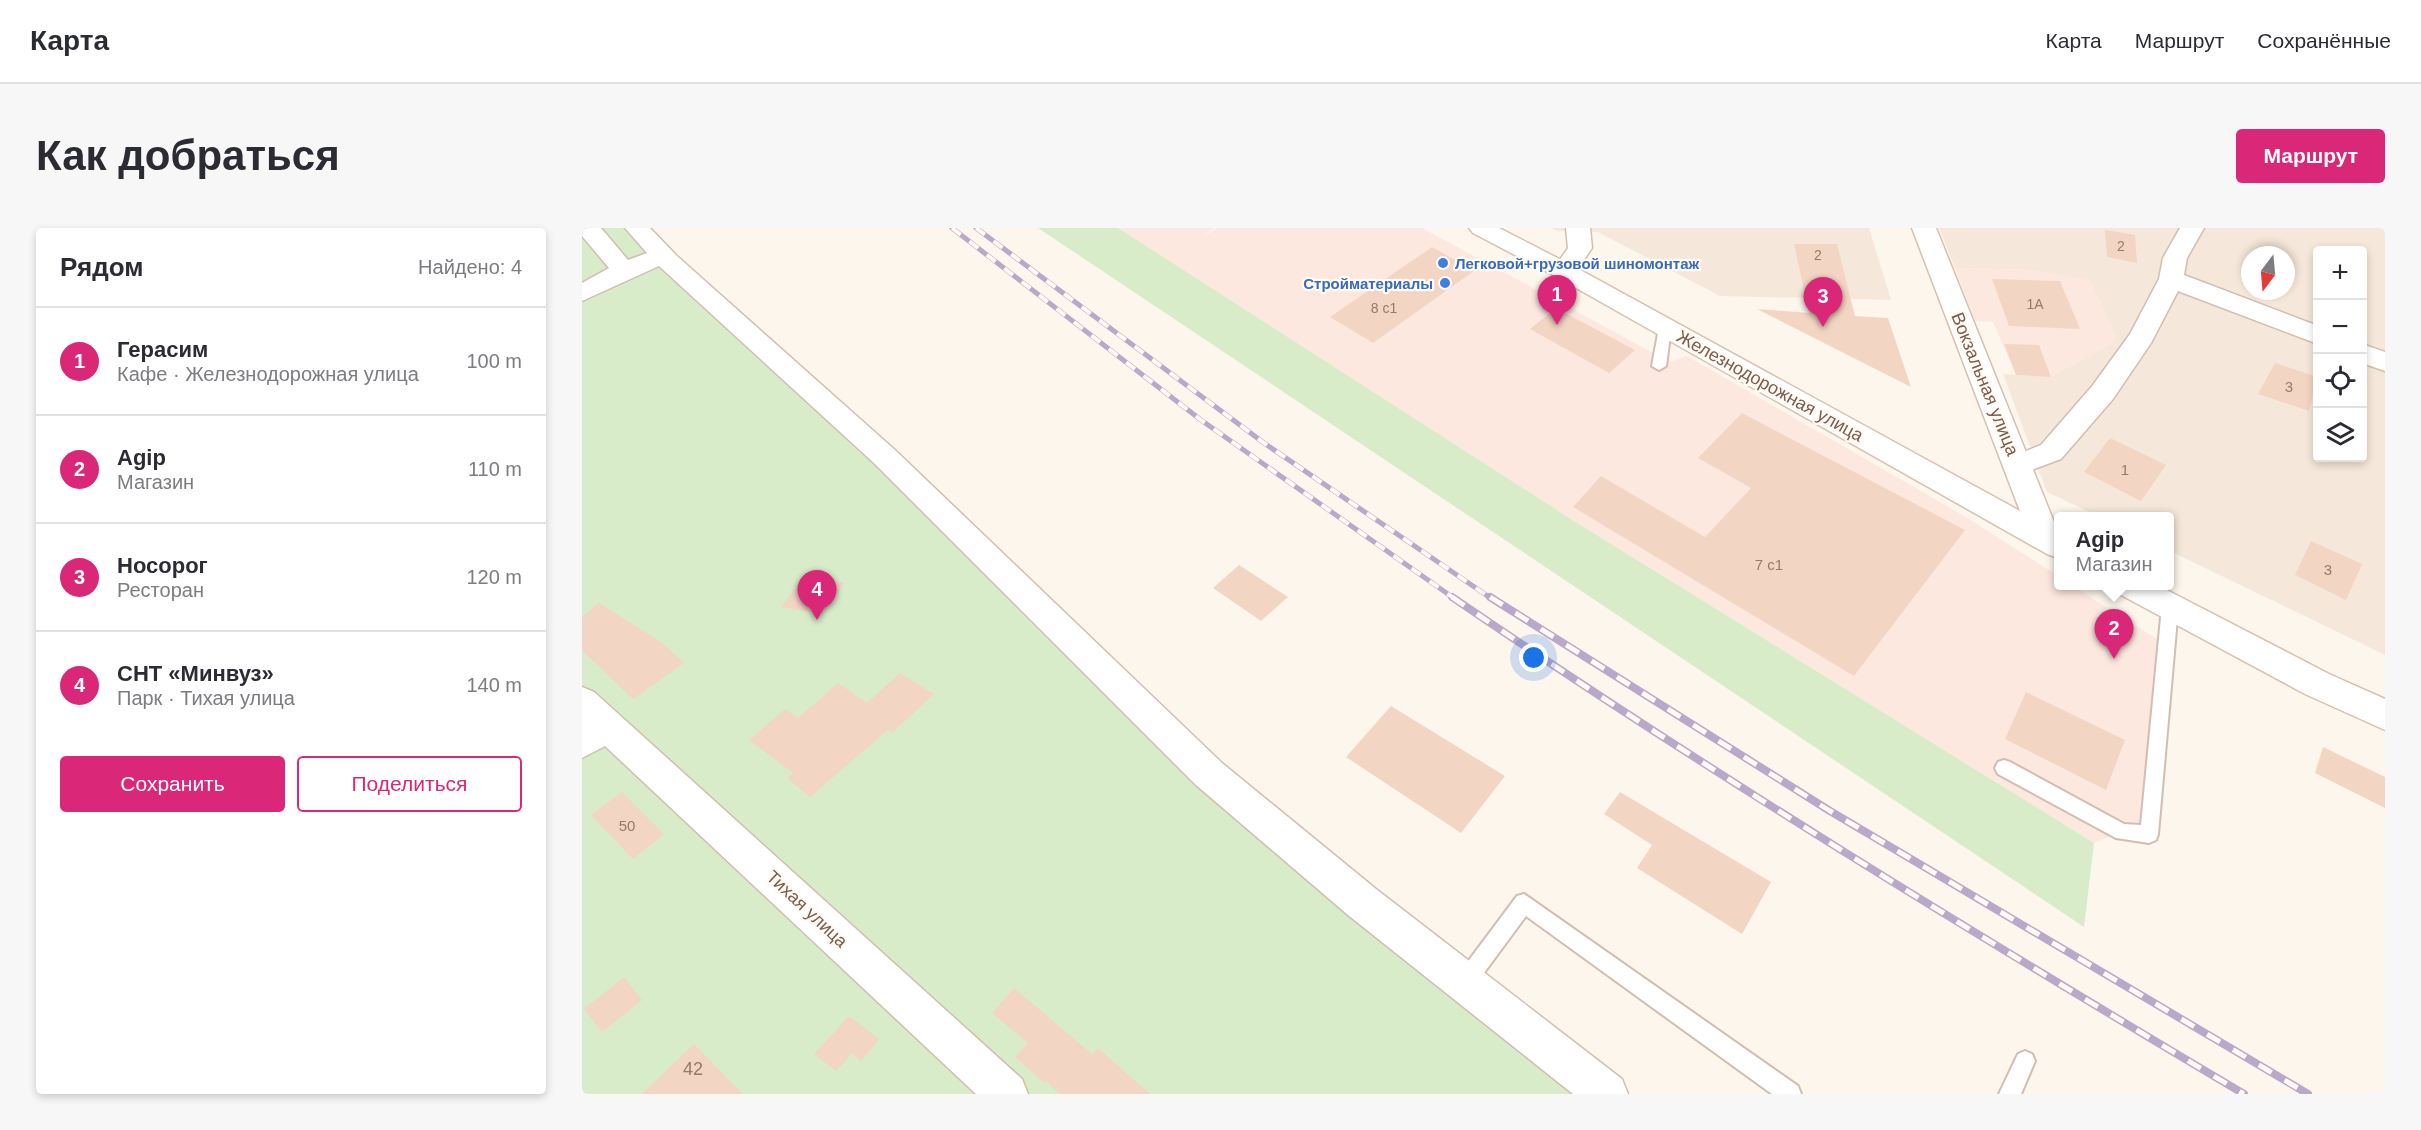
<!DOCTYPE html>
<html lang="ru">
<meta charset="utf-8">
<style>
body{margin:0;font-family:Helvetica,sans-serif;background:#f7f7f7;color:#2b2b33}
.controls{position:absolute;right:18px;top:18px;display:grid;overflow:hidden;border-radius:6px;box-shadow:0 3px 9px #0003}
.controls button{width:54px;height:54px;display:grid;place-items:center;padding:0;border:0;border-bottom:2px solid #e1e1e2;background:#fff;color:#2b2b33;font:30px sans-serif}
.compass{position:absolute;left:1659px;top:18px;width:54px;height:54px;border-radius:50%;background:#fff;box-shadow:0 3px 9px #0003;rotate:196deg}
.you{position:absolute;left:952px;top:430px;width:21px;height:21px;margin:-15px;border:4px solid #fff;border-radius:50%;background:#1a73e8;box-shadow:0 0 0 9px #1a73e833}
.badge{display:grid;place-items:center;width:39px;height:39px;border-radius:50%;background:#db2777;color:#fff;font-size:20px;font-weight:700}
.pin{position:absolute;translate:-50% -50px;filter:drop-shadow(0 2px 3px #0008)}
.pin::after{content:'';position:absolute;top:32px;width:21px;height:18px;background:inherit;clip-path:polygon(0 0,100% 0,50% 100%)}
.popup{position:absolute;left:1472px;top:284px;width:120px;height:78px;box-sizing:border-box;display:grid;place-content:center;border-radius:6px;background:#fff;filter:drop-shadow(0 2px 4px #0005);font-size:20px;white-space:nowrap;color:#7c7c81}
.popup b{font-size:22px;color:#2b2b33}
.popup::after{content:'';position:absolute;left:50%;top:100%;margin-left:-12px;border:12px solid transparent;border-top-color:#fff}
.list{margin:0;padding:0;list-style:none}
h2{display:flex;justify-content:space-between;align-items:center;height:78px;margin:0;padding:0 24px;font-size:26px}
h2 small{font-size:20px;font-weight:400;color:#7c7c81}
.list li{display:grid;grid-template-columns:39px 1fr auto;gap:18px;align-items:center;box-sizing:border-box;height:108px;padding:0 24px;border-top:2px solid #e1e1e2}
.list b{display:block;font-size:22px;white-space:nowrap}
.list p{margin:0;font-size:20px;white-space:nowrap;color:#7c7c81}
.list em{font-size:20px;font-style:normal;color:#7c7c81}
.actions{display:flex;gap:12px;padding:18px 24px}
.actions a{flex:1;padding:14px 0;border:2px solid #db2777;border-radius:6px;text-align:center;font-size:21px;color:#db2777}
.actions .main{background:#db2777;color:#fff}
.icon{flex:none;width:33px;height:33px;fill:none;stroke:currentColor;stroke-width:2;stroke-linecap:round;stroke-linejoin:round}
.map{position:relative;flex:none;width:1803px;height:866px;overflow:hidden;border-radius:6px}
header{display:flex;align-items:center;gap:36px;box-sizing:border-box;height:84px;padding:0 30px;background:#fff;border-bottom:2px solid #e1e1e2}
header strong{font-size:28px}
nav{display:flex;gap:33px;margin-inline-start:auto;font-size:21px}
.intro{display:flex;align-items:center;justify-content:space-between;box-sizing:border-box;height:144px;padding:0 36px}
h1{margin:0;font-size:42px}
.button{padding:15px 27px;border-radius:6px;background:#db2777;color:#fff;font-size:21px;font-weight:700}
main{display:flex;gap:36px;padding:0 36px}
aside{flex:1;background:#fff;border-radius:6px;box-shadow:0 3px 9px #0003}
.map>svg:first-child{display:block}
.residential{fill:#f5e8da;fill-rule:evenodd}
.commercial{fill:#fde8e0}
.green{fill:#d8ecc9}
.building{fill:#f3d5c3}
.lines{fill:none;stroke-linecap:round;stroke-linejoin:round}
.lane-casing{stroke:#d1beb0;stroke-width:4}
.street-casing{stroke:#d1beb0;stroke-width:3}
.secondary-casing{stroke:#d6c0b0;stroke-width:3}
.lane{fill:#fff;fill-rule:evenodd}
.street{fill:#fff;fill-rule:evenodd}
.secondary{fill:#fff;fill-rule:evenodd}
.rail-far1-casing{stroke:#b9a8c9;stroke-width:5}
.rail-casing{stroke:#b9a8c9;stroke-width:8}
.rail-far1{stroke:#fffaf3;stroke-width:4;stroke-dasharray:11;stroke-linecap:butt}
.rail{stroke:#fffaf3;stroke-width:5;stroke-dasharray:15;stroke-linecap:butt}
.shop-dot{fill:#3f7fe0;stroke:#fffaf3;stroke-width:2}
.labels{text-anchor:middle;dominant-baseline:central;stroke-width:4.5;stroke-linejoin:round;paint-order:stroke}
.far-number-label{font-size:14px;fill:#987a6a}
.far-shop-label{font-size:15px;font-weight:bold;fill:#366cbe;stroke:#fffaf3;text-anchor:start}
.number-label{font-size:15px;fill:#987a6a}
.street-label{font-size:18px;fill:#7a5c4d;stroke:#fffaf3}
.near-number-label{font-size:18px;fill:#987a6a}
</style>
<header>
<strong>Карта</strong>
<nav><a>Карта</a><a>Маршрут</a><a>Сохранённые</a></nav>
</header>
<div class="intro"><h1>Как добраться</h1><a class="button">Маршрут</a></div>
<main>
<aside>
<h2>Рядом<small>Найдено: 4</small></h2>
<ul class="list">
<li><span class="badge">1</span><div><b>Герасим</b><p>Кафе · Железнодорожная улица</p></div><em>100 m</em></li>
<li><span class="badge">2</span><div><b>Agip</b><p>Магазин</p></div><em>110 m</em></li>
<li><span class="badge">3</span><div><b>Носорог</b><p>Ресторан</p></div><em>120 m</em></li>
<li><span class="badge">4</span><div><b>СНТ «Минвуз»</b><p>Парк · Тихая улица</p></div><em>140 m</em></li>
</ul>
<div class="actions"><a class="main">Сохранить</a><a>Поделиться</a></div>
</aside>
<div class="map">
<svg width="1803" height="866" viewBox="0 0 1803 866">
<rect width="100%" height="100%" fill="#fdf6ec"/>
<!-- residential -->
<g class="residential">
<polygon points="970,0 1287,0 1309,72 1138,68 1016,4 975,3"/>
<path d="M1357,0H1803V427L1588,323V288H1516L1465,264L1421,146L1469,149L1451,42L1373,40ZM1736,22H1780V230H1736ZM1668,27H1704V63H1668Z"/>
</g>
<!-- commercial -->
<g class="commercial">
<polygon points="530,0 633,0 619,9 636,0 840,0 1088,134 1105,128 1384,289 1476,348 1476,358 1491,358 1581,415 1567,606 1540,604 1512,615 992,293"/>
<polygon points="1373,40 1451,42 1508,52 1534,108 1530,116 1469,149 1434,147 1411,94 1393,93"/>
</g>
<!-- green -->
<g class="green">
<polygon points="0,0 55,0 627,546 1025,866 0,866"/>
<polygon points="456,0 536,0 992,293 1512,615 1502,699"/>
</g>
<!-- building -->
<g class="building">
<polygon points="1523,2 1553,7 1555,35 1525,29"/>
<polygon points="1212,16 1255,16 1273,88 1306,90 1329,159 1175,81 1227,85"/>
<polygon points="850,19 892,43 791,115 748,89"/>
<polygon points="1410,51 1478,53 1498,101 1427,98"/>
<polygon points="974,80 1000,94 1053,122 1027,145 948,101"/>
<polygon points="1422,116 1457,117 1469,149 1434,147"/>
<polygon points="1693,135 1736,149 1727,183 1676,166"/>
<polygon points="1160,185 1383,302 1272,448 991,279 1019,248 1123,309 1169,260 1116,230"/>
<polygon points="1528,210 1584,237 1559,273 1502,244"/>
<polygon points="1729,313 1780,336 1764,372 1713,347"/>
<polygon points="657,337 706,369 679,393 631,360"/>
<polygon points="222,348 262,355 241,386 199,379"/>
<polygon points="17,375 80,415 102,435 51,471 0,422 0,389"/>
<polygon points="318,445 352,466 310,505 306,502 228,569 205,550 211,545 167,512 203,481 216,490 256,455 285,475"/>
<polygon points="1444,464 1543,512 1524,562 1423,511"/>
<polygon points="809,478 923,548 879,605 764,529"/>
<polygon points="1741,519 1803,549 1803,580 1733,545"/>
<polygon points="40,564 82,606 51,631 9,587"/>
<polygon points="1038,564 1189,654 1160,706 1055,640 1070,617 1022,586"/>
<polygon points="42,749 60,772 20,804 2,781"/>
<polygon points="432,760 510,826 516,820 568,866 478,866 464,853 462,855 433,829 446,815 410,785"/>
<polygon points="267,788 297,811 279,833 270,825 254,843 232,826"/>
<polygon points="112,816 161,866 60,866"/>
</g>
<g class="lines">
<defs>
<g id="lane">
<polygon points="1083,96 1089,100 1084,138 1077,142 1070,138 1077,100"/>
<polygon points="1588,373 1594,374 1596,379 1576,606 1574,612 1567,615 1534,610 1416,546 1413,540 1416,534 1422,532 1428,534 1542,596 1559,597 1580,379 1582,374"/>
<polygon points="942,666 1216,858 1219,866 1190,866 944,688 890,761 883,764 876,761 873,754 876,747 935,668"/>
<polygon points="1443,823 1450,826 1453,833 1439,866 1417,866 1436,826"/>
</g>
<g id="street">
<polygon points="0,0 19,0 46,32 65,25 43,0 68,0 95,28 313,222 640,535 794,661 1040,851 1046,866 991,866 766,687 614,557 293,236 77,38 0,73 0,55 27,40 0,8"/>
<polygon points="984,0 1008,0 1010,20 991,48 982,51 973,48 970,43 986,20"/>
<polygon points="1598,0 1622,0 1605,30 1602,47 1736,98 1736,116 1596,63 1569,115 1531,171 1479,231 1436,247 1426,244 1422,237 1426,230 1459,217 1511,157 1548,106 1577,51 1581,30"/>
<polygon points="1780,116 1803,124 1803,143 1780,135"/>
<polygon points="0,459 12,464 440,851 446,866 394,866 23,518 0,530"/>
</g>
<g id="secondary">
<polygon points="887,0 917,0 991,38 1438,283 1330,0 1354,0 1476,304 1476,330 1465,326 973,48 891,5"/>
<polygon points="1535,358 1577,358 1747,446 1803,471 1803,502 1723,466 1539,367"/>
</g>
</defs>
<!-- lane casing -->
<use href="#lane" class="lane-casing"/>
<!-- street casing -->
<use href="#street" class="street-casing"/>
<!-- secondary casing -->
<use href="#secondary" class="secondary-casing"/>
<!-- lane -->
<use href="#lane" class="lane"/>
<!-- street -->
<use href="#street" class="street"/>
<!-- secondary -->
<use href="#secondary" class="secondary"/>
<defs>
<g id="rail-far1">
<polyline points="370,0 619,192 873,371"/>
<polyline points="394,0 682,215 910,371"/>
</g>
<g id="rail">
<path d="M870,369C1128,545 1394,707 1662,866"/>
<polyline points="908,369 1248,583 1726,866"/>
</g>
</defs>
<!-- rail-far1 casing -->
<use href="#rail-far1" class="rail-far1-casing"/>
<!-- rail casing -->
<use href="#rail" class="rail-casing"/>
<!-- rail-far1 -->
<use href="#rail-far1" class="rail-far1"/>
<!-- rail -->
<use href="#rail" class="rail"/>
</g>
<!-- markers -->
<g class="shop-dot">
<circle cx="861" cy="35" r="6"/>
<circle cx="863" cy="55" r="6"/>
</g>
<g class="labels">
<!-- far-number labels -->
<g class="far-number-label">
<text x="1539" y="18">2</text>
<text x="1236" y="27">2</text>
<text x="1453" y="76">1А</text>
<text x="802" y="80">8 с1</text>
</g>
<!-- far-shop labels -->
<g class="far-shop-label">
<text x="873" y="35">Легковой+грузовой шиномонтаж</text>
<text x="851" y="55" text-anchor="end">Стройматериалы</text>
</g>
<!-- number labels -->
<g class="number-label">
<text x="1707" y="158">3</text>
<text x="1543" y="241">1</text>
<text x="1187" y="336">7 с1</text>
<text x="1746" y="341">3</text>
<text x="45" y="597">50</text>
</g>
<!-- street labels -->
<g class="street-label">
<text transform="translate(1403 156) rotate(68)">Вокзальная улица</text>
<text transform="translate(1188 158) rotate(29)">Железнодорожная улица</text>
<text transform="translate(225 681) rotate(43)">Тихая улица</text>
</g>
<!-- near-number labels -->
<g class="near-number-label">
<text x="111" y="841">42</text>
</g>
</g>
</svg>
<div class="controls">
<button>+</button>
<button>−</button>
<button><svg class="icon" aria-label="locate" viewBox="0 0 24 24"><circle cx="12" cy="12" r="6"/><path d="M12 2v4M12 18v4M2 12h4M18 12h4"/></svg></button>
<button><svg class="icon" aria-label="layers" viewBox="0 0 24 24"><path d="M12 4l9 5-9 5-9-5zM3 14l9 5 9-5"/></svg></button>
</div>
<svg class="compass" viewBox="-18 -18 36 36"><path d="M0-13l5 13h-10z" fill="#e53935"/><path d="M0 13l5-13h-10z" fill="#7c7c81"/></svg>
<div class="you"></div>
<div class="pin badge" style="left:975px;top:97px">1</div>
<div class="pin badge" style="left:1532px;top:431px">2</div>
<div class="popup"><b>Agip</b>Магазин</div>
<div class="pin badge" style="left:1241px;top:99px">3</div>
<div class="pin badge" style="left:235px;top:392px">4</div>
</div>
</main>
